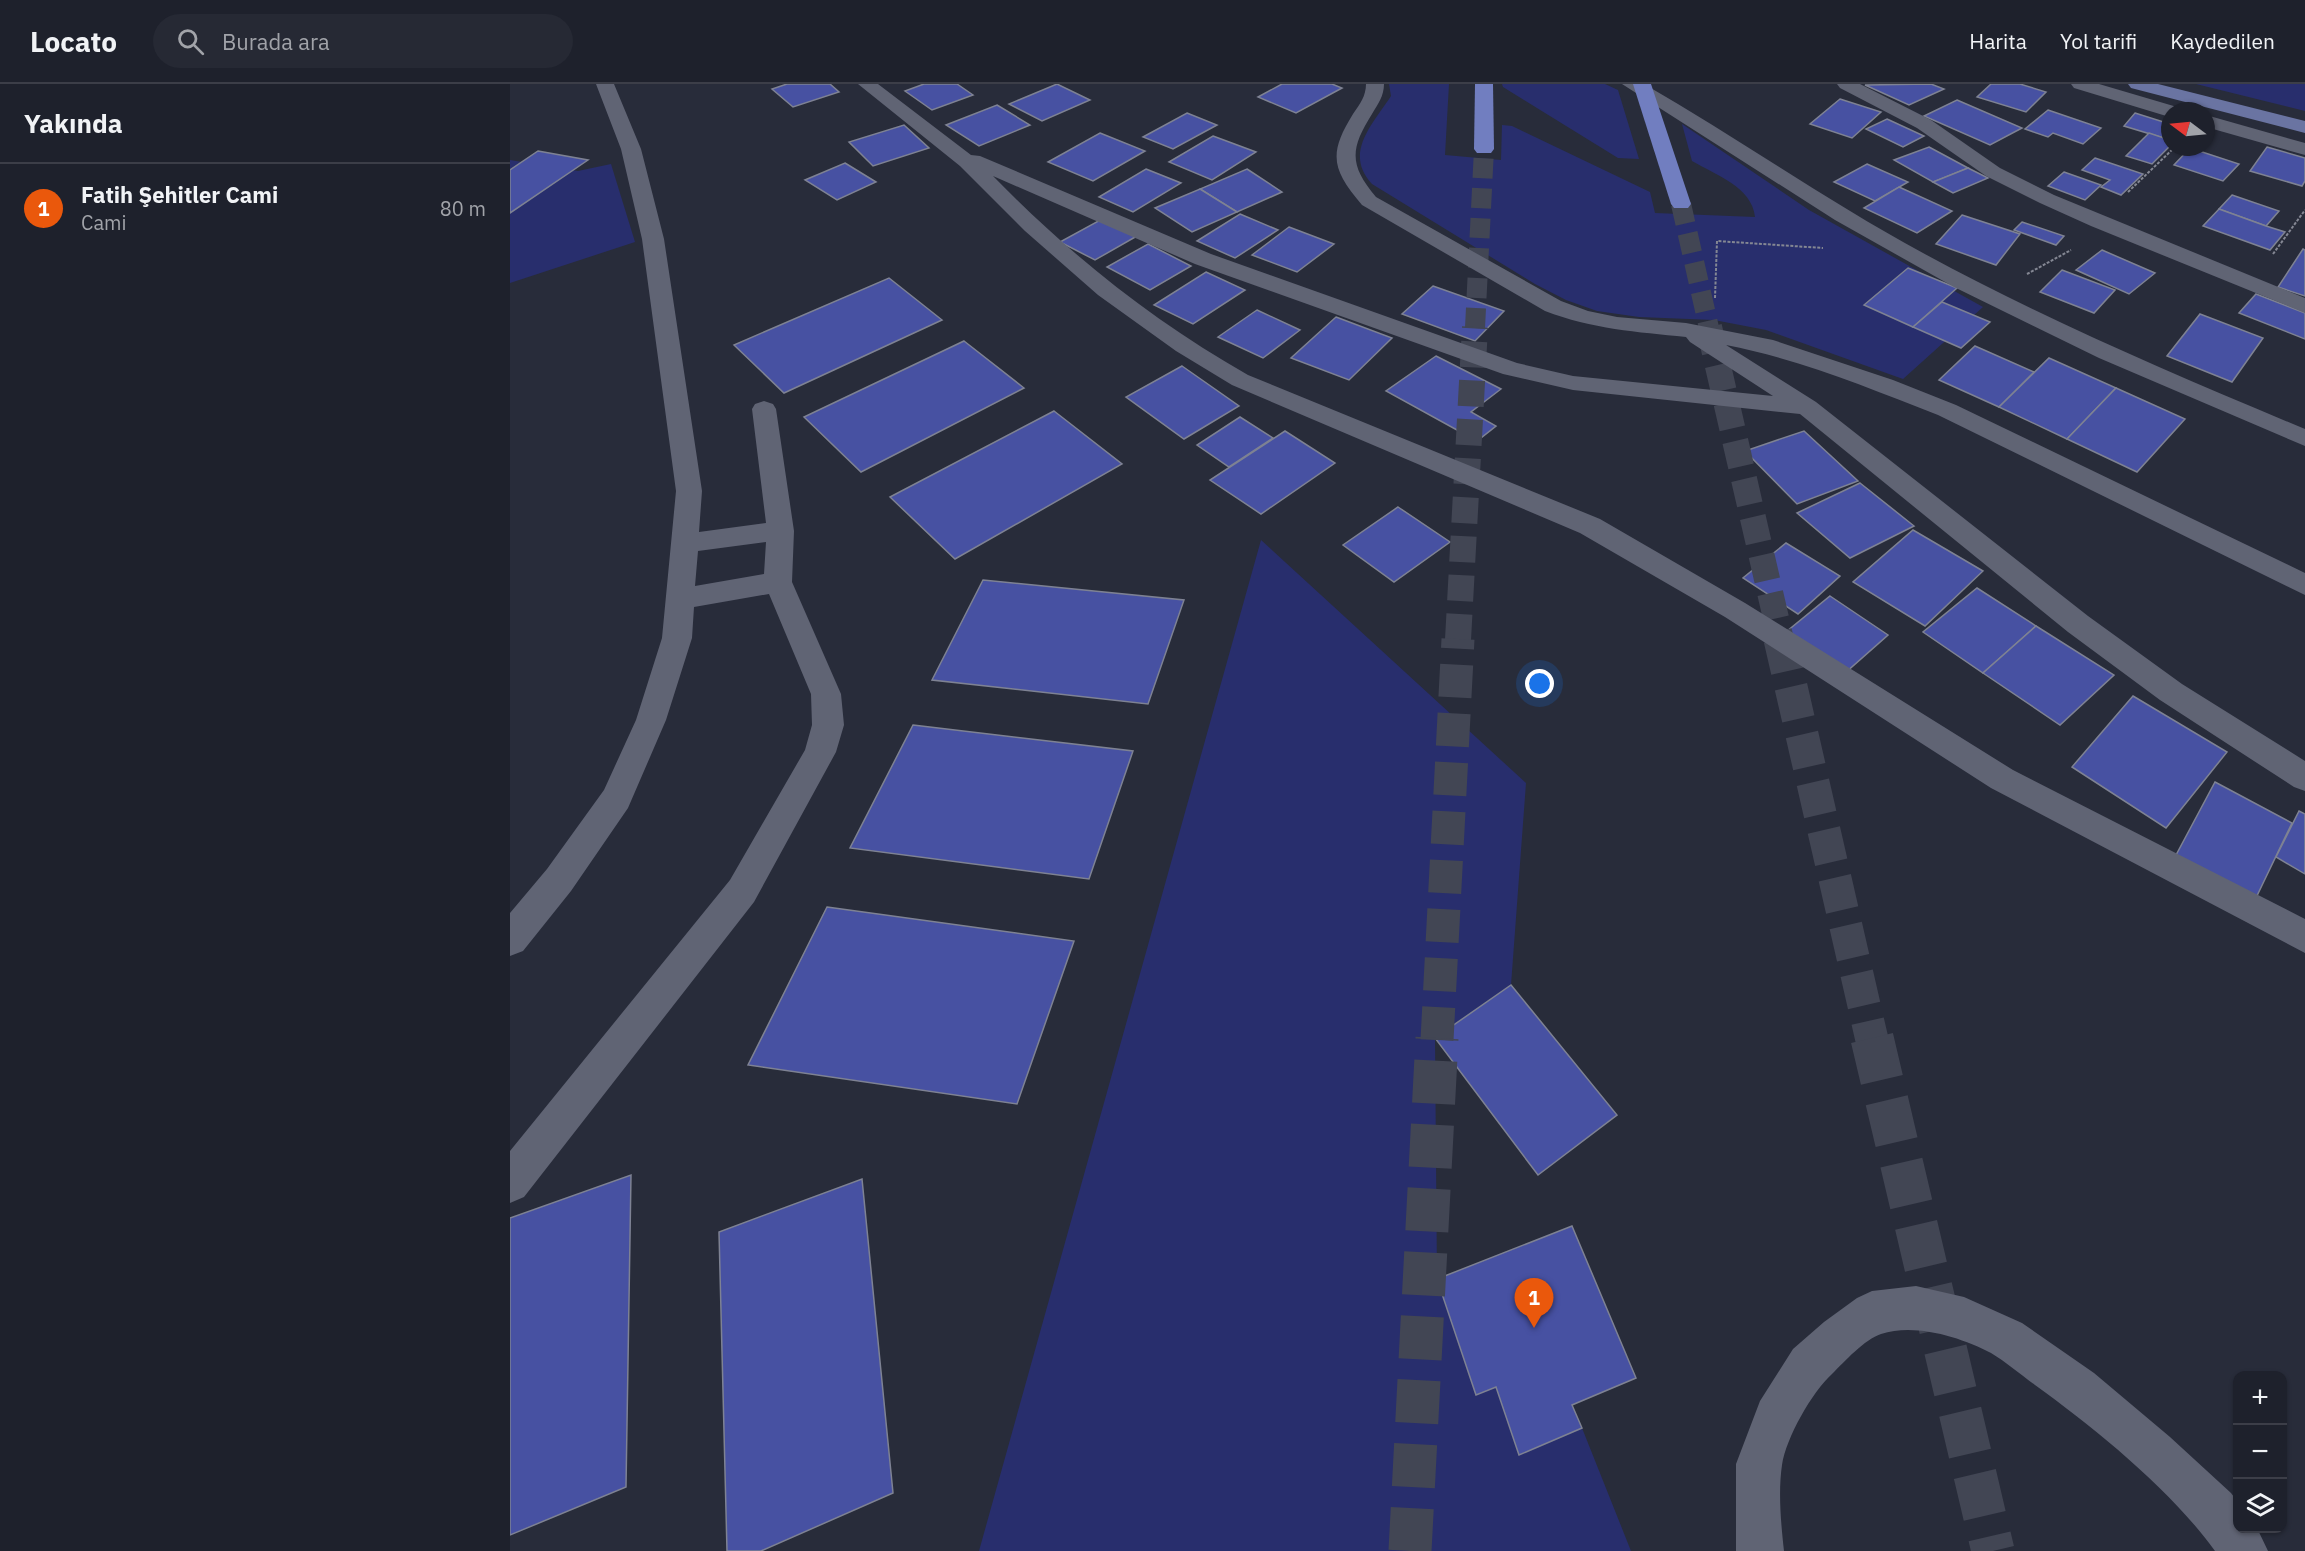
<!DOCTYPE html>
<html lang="tr">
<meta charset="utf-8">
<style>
body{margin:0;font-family:"IBM Plex Sans",sans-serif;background:#262934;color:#f1f3f6}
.controls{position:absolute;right:18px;bottom:18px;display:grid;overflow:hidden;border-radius:12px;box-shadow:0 2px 4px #0004}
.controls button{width:54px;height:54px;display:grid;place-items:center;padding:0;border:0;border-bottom:2px solid #3c3e48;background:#1e212c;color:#f1f3f6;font:30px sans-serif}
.compass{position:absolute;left:1651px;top:18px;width:54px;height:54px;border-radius:50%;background:#1e212c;box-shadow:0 2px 4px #0004;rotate:286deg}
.you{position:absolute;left:1030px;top:600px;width:21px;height:21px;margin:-15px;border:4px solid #fff;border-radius:50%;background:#1a73e8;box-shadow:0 0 0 9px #1a73e833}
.badge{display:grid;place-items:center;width:39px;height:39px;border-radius:50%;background:#ea580c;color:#fff;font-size:20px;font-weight:700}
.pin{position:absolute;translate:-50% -50px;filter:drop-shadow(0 2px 3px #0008)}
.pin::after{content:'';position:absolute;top:32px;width:21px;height:18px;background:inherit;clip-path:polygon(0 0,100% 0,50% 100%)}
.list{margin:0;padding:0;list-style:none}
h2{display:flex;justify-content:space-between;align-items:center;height:78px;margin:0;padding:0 24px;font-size:26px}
h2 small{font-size:20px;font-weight:400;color:#a1a3a9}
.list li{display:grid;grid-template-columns:39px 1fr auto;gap:18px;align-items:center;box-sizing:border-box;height:90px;padding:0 24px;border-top:2px solid #3c3e48}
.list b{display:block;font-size:22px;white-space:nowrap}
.list p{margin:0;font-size:20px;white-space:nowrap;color:#a1a3a9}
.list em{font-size:20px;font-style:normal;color:#a1a3a9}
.icon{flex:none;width:33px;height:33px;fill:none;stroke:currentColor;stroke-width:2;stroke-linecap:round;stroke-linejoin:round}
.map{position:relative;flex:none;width:1795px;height:1467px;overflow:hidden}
header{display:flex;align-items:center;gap:36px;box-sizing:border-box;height:84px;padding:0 30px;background:#1e212c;border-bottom:2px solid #3c3e48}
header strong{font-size:28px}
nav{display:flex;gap:33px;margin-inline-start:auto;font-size:21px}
.search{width:420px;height:54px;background:#262934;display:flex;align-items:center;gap:15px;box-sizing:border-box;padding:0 21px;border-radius:33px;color:#a1a3a9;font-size:22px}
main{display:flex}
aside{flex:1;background:#1e212c}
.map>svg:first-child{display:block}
.green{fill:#282e6d}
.building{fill:#4751a2;stroke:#7e8293;stroke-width:1.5}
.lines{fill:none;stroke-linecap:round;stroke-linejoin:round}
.highway-tunnel-far3{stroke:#424654;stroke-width:20;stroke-dasharray:20 10;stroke-linecap:butt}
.highway-tunnel-far2{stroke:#424654;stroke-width:26;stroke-dasharray:26 13;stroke-linecap:butt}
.highway-tunnel-far1{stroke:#424654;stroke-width:33;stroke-dasharray:33 16;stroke-linecap:butt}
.highway-tunnel{stroke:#424654;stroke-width:43;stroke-dasharray:43 21;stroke-linecap:butt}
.path{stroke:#848793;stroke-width:2;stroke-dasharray:3 1.5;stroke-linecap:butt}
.minor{fill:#606474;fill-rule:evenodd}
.major{fill:#6a74a2;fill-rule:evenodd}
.highway{fill:#717ec0;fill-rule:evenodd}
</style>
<header>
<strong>Locato</strong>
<div class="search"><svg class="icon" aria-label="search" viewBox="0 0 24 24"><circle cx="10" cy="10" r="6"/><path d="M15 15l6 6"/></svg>Burada ara</div>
<nav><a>Harita</a><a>Yol tarifi</a><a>Kaydedilen</a></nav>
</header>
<main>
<aside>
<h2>Yakında<small></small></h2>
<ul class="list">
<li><span class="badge">1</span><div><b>Fatih Şehitler Cami</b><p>Cami</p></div><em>80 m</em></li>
</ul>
</aside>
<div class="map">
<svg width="1795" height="1467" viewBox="0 0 1795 1467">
<rect width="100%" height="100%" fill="#282c3a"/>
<!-- green -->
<g class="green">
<path d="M879,0H939L935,71L991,76L992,41L1002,42L1140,108L1145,129L1245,133C1242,103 1206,91 1182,77L1172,40L1299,126L1473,223L1393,295L1256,246L1204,236L1129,233L1087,227L1056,216L1025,200L862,100C833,69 863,40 881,12Z"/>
<polygon points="992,0 1095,0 1108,6 1129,75 1108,74 993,3"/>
<polygon points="1686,0 1795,0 1795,27"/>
<polygon points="0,76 68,87 101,80 125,158 0,199"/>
<polygon points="751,456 1016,699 1001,901 925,954 927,1195 966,1311 986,1303 1009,1371 1072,1344 1121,1467 469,1467"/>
</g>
<!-- building -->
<g class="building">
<polygon points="277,0 320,0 329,8 283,23 262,5"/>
<polygon points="414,0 447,0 463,11 422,26 395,7"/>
<polygon points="547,0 580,16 532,37 499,20"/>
<polygon points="772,0 822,0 832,4 786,29 748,13"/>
<polygon points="1421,0 1434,5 1399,21 1355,1"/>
<polygon points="1481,0 1510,0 1536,8 1516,28 1467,13"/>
<polygon points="1330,15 1371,28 1342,54 1300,40"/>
<polygon points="1447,16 1512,44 1480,61 1414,32"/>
<polygon points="487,21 520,41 469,62 436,41"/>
<polygon points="1538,26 1591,44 1573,60 1543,49 1538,53 1515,45"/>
<polygon points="677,29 707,41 663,65 633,53"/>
<polygon points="1625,29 1660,40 1660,56 1614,42"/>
<polygon points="1377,35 1414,52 1393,63 1356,45"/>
<polygon points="394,41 419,64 363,82 339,58"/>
<polygon points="590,49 635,67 583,97 538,78"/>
<polygon points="1639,49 1660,56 1660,62 1642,80 1616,72"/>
<polygon points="703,52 746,68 702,96 659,78"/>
<polygon points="1419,63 1458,84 1423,98 1384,76"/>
<polygon points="1757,63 1795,74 1795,97 1792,102 1740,87"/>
<polygon points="1680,64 1729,80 1713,97 1664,81"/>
<polygon points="28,67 78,76 0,129 0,86"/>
<polygon points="1585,74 1633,90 1611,111 1591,103 1600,96 1572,86"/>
<polygon points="335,79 366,98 327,116 295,96"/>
<polygon points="1357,80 1398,98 1365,117 1324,98"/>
<polygon points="1458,84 1478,94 1443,109 1423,98"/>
<polygon points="636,85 671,99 623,128 589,113"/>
<polygon points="737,85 772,108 727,128 690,105"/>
<polygon points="1554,88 1591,101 1575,116 1538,102"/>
<polygon points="1389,103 1442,127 1407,149 1354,124"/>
<polygon points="690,105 727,128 682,148 645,124"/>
<polygon points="1722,111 1769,127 1756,142 1709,125"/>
<polygon points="1709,125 1756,142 1775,148 1760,166 1693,142"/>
<polygon points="730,130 768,146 725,174 687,157"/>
<polygon points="1452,131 1510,150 1486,181 1426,160"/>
<polygon points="592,135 627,152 585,176 550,158"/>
<polygon points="1512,138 1554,152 1546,161 1504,146"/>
<polygon points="779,143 824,160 787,188 742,171"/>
<polygon points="638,160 681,182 640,206 597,183"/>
<polygon points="1793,165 1795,166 1795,212 1768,203"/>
<polygon points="1592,166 1645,189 1619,210 1566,186"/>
<polygon points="1398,184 1447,204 1403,243 1354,221"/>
<polygon points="1552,186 1605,206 1584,229 1530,208"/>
<polygon points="696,188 735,206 683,240 644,221"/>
<polygon points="379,194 432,236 274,309 224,261"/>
<polygon points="923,202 994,227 965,257 892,230"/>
<polygon points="1746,210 1795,229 1795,255 1729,229"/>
<polygon points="1432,218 1480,238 1451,264 1403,243"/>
<polygon points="747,226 790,246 753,274 708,253"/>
<polygon points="1690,230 1753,254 1722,298 1657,272"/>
<polygon points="826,233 882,254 839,296 781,274"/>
<polygon points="454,257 514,304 351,388 294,333"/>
<polygon points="1465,262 1524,288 1489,323 1429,296"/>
<polygon points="926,272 991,305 961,328 986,342 967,357 876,307"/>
<polygon points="1539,274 1606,304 1557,355 1489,323"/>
<polygon points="672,282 729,322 674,355 616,313"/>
<polygon points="1606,304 1675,335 1627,388 1557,355"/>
<polygon points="544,327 612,380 445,475 380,413"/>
<polygon points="730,333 763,354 719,383 687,361"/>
<polygon points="775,347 825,379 751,430 700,396"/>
<polygon points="1294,347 1348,397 1287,420 1235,367"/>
<polygon points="1350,399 1404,442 1340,474 1287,429"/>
<polygon points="888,423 940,458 884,498 833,461"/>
<polygon points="1403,446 1473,487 1415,542 1343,498"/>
<polygon points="1276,459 1330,492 1288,530 1233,494"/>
<polygon points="473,496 674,516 638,620 422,596"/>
<polygon points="1467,504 1526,542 1473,589 1413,548"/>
<polygon points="1320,512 1378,551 1335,589 1276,548"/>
<polygon points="1526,542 1604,591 1550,641 1473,589"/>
<polygon points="1623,612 1717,668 1656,744 1562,683"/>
<polygon points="403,641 623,667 579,795 340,764"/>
<polygon points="1705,698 1782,739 1744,818 1665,773"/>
<polygon points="1789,727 1795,730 1795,790 1766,773"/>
<polygon points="317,823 564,857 507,1020 238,981"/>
<polygon points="1001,901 1107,1031 1028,1091 925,954"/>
<polygon points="121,1091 116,1403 0,1451 0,1134"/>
<polygon points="352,1095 383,1409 251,1467 217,1467 209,1148"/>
<polygon points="1062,1142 1126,1294 1062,1321 1072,1344 1009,1371 986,1303 966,1311 927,1195"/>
</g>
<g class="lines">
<!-- highway-tunnel-far3 -->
<g class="highway-tunnel-far3">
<polyline points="1171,120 1199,244"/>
<polyline points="965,244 974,65"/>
</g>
<!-- highway-tunnel-far2 -->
<g class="highway-tunnel-far2">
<polyline points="1199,243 1271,556"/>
<polyline points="948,556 965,243"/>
</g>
<!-- highway-tunnel-far1 -->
<g class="highway-tunnel-far1">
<polyline points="1270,555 1362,956"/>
<polyline points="927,956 948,555"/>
</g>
<!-- highway-tunnel -->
<g class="highway-tunnel">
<polyline points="1362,954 1483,1467"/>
<polyline points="900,1467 927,954"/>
</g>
<!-- path -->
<g class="path">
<polyline points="1618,108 1665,63"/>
<polyline points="1763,170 1795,126"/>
<polyline points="1517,190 1561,166"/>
<polyline points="1205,214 1207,157 1313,164"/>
</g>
<!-- minor -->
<g class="minor">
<path d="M86,0H104L131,65L154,155L192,407L189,448L256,439L242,325L245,320L254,317L263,320L266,325L284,447L282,498L331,610L334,641L326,668L244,818L14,1113L0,1119V1067L220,796L295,666L302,641L301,610L259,510L184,523L182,554L156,636L118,724L61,807L13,867L0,872V829L37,785L94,706L126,636L152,554L166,407L132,155L111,65ZM256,458L254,490L185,502L188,467Z"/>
<path d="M348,0H368L461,71L470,72L701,170L1007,279L1063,292L1263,312L1180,258L1176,253C1127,248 1082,245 1035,227L852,121C822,86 818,70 843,30C850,20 856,12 856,0H874C874,12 868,20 862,30C840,65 839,81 866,113L1051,217L1078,227L1107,233L1176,239L1263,256L1383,296L1446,321L1795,489V511L1428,331C1359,304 1289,275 1216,261L1306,318L1578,532L1672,600L1795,677V707L1784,703L1650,616L1558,548L1290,330L1063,306L993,290L685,180L483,92C559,170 643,237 738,291L1090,435L1235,519L1503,686L1795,835V869L1481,704L1215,533L1070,449L722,301L666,267L588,211L515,147L450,82Z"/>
<path d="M1112,0H1134C1228,54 1317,117 1413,169C1536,236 1665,291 1795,345V362L1589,274L1444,203L1325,136Z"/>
<polygon points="1327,0 1350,0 1421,36 1490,84 1544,111 1795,214 1795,229 1581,142 1530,119 1476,92 1407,44 1330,4"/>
<polygon points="1561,0 1589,0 1667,23 1669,27 1660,27 1660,33 1653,31 1564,4"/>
<polygon points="1696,31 1795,59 1795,71 1696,43"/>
<path d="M1406,1202L1454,1213L1512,1239L1584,1289L1660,1353L1721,1409L1728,1418V1444H1747L1758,1467H1705C1661,1406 1586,1345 1525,1301C1510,1290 1496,1278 1481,1269C1450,1253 1405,1239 1371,1250C1355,1255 1334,1278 1322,1290C1302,1308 1276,1354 1272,1381C1268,1408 1271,1440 1274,1467H1226V1380L1250,1317L1283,1265L1314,1238L1347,1214L1362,1207Z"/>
</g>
<!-- major -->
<polygon class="major" points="1618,0 1648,0 1795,37 1795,49 1621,4"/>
<!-- highway -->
<g class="highway">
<polygon points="965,0 983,0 984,65 981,69 967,69 964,65"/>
<polygon points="1123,0 1141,0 1181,120 1178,124 1164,124 1161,120"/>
</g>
</g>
</svg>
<div class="controls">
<button>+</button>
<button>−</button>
<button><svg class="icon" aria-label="layers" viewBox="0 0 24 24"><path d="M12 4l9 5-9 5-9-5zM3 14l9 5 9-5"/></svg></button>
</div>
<svg class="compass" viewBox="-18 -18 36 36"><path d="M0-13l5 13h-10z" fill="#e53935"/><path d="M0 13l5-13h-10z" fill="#a1a3a9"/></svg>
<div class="you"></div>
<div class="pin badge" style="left:1024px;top:1244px">1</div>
</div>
</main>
